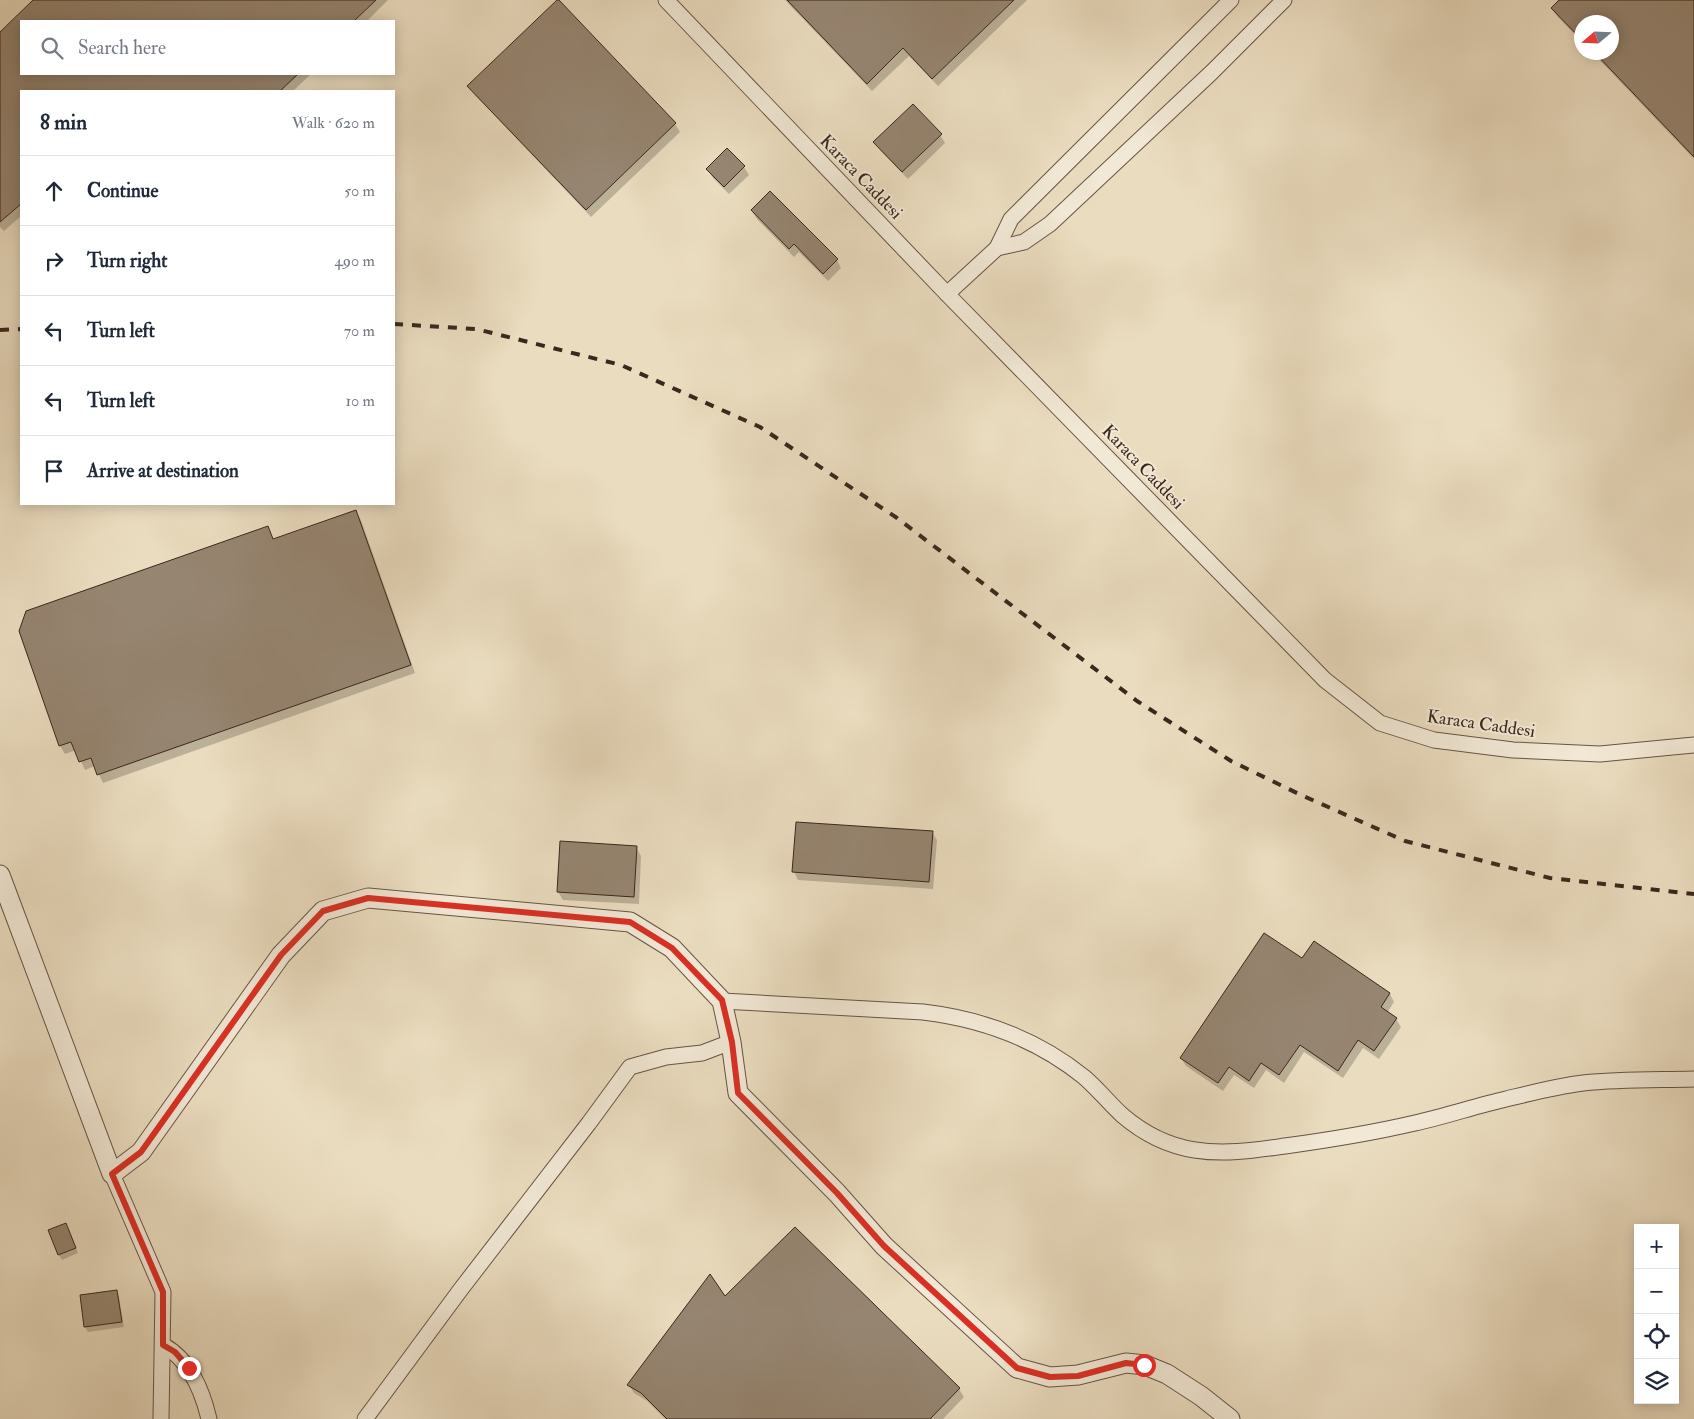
<!DOCTYPE html>
<meta charset="utf-8">
<style>
body{margin:0;font-family:"IM FELL Double Pica",serif;background:#f6f6f7;color:#1f2937}
.controls{position:absolute;right:15px;bottom:15px;display:grid;overflow:hidden;border-radius:0px;box-shadow:0 2px 12px #0003}
.controls button{width:45px;height:45px;display:grid;place-items:center;padding:0;border:0;border-bottom:1px solid #e0e1e3;background:#fff;color:#1f2937;font:25px sans-serif}
.compass{position:absolute;left:1574px;top:15px;width:45px;height:45px;border-radius:50%;background:#fff;box-shadow:0 2px 12px #0003;rotate:251deg}
.stop{position:absolute;width:15px;height:15px;margin:-11px;border:4px solid #d93025;border-radius:50%;background:#fff}
.stop.end{background:#d93025;border-color:#fff;box-shadow:0 1px 5px #0008}
.list{margin:0;padding:0;list-style:none}
h2{display:flex;justify-content:space-between;align-items:center;height:65px;margin:0;padding:0 20px;font-size:21px}
h2 small{font-size:16px;font-weight:400;color:#747a83}
.list li{display:grid;grid-template-columns:32px 1fr auto;gap:15px;align-items:center;box-sizing:border-box;height:70px;padding:0 20px;border-top:1px solid #e0e1e3}
.list b{display:block;font-size:19px;white-space:nowrap}
.list em{font-size:16px;font-style:normal;color:#747a83}
.icon{flex:none;width:28px;height:28px;fill:none;stroke:currentColor;stroke-width:2;stroke-linecap:round;stroke-linejoin:round}
.map{position:relative;flex:none;width:1694px;height:1419px;overflow:hidden}
.search{position:absolute;background:#fff;box-shadow:0 2px 12px #0003;left:20px;top:20px;width:375px;height:55px;display:flex;align-items:center;gap:12px;box-sizing:border-box;padding:0 18px;border-radius:0px;color:#747a83;font-size:19px}
.panel{position:absolute;background:#fff;box-shadow:0 2px 12px #0003;left:20px;top:90px;width:375px;height:415px;border-radius:0px}
.map>svg:first-child{display:block}
.shadow{fill:#0003}
.building{fill:#968571;stroke:#3c261d}
.lines{fill:none;stroke-linecap:round;stroke-linejoin:round}
.minor-casing{stroke:#685446;stroke-width:17}
.tertiary-casing{stroke:#685446;stroke-width:21}
.minor{stroke:#f1e8d5;stroke-width:15}
.tertiary{stroke:#f1e8d5;stroke-width:19}
.rail{stroke:#3c261d;stroke-width:4;stroke-dasharray:9 9;stroke-linecap:butt}
.route{stroke:#d93025;stroke-width:6}
.labels{text-anchor:middle;dominant-baseline:central;stroke-width:4;stroke-linejoin:round;paint-order:stroke}
.street-label{font-size:18px;fill:#3c261d;stroke:#f1e8d5}
</style>
<div class="map">
<svg width="1694" height="1419" viewBox="0 0 1694 1419">
<rect width="100%" height="100%" fill="#eadcbf"/>
<filter id="stains"><feTurbulence type="fractalNoise" baseFrequency=".004" numOctaves="4"/><feColorMatrix values="0 0 0 0 .2 0 0 0 0 .09 0 0 0 0 .02 0 0 0 .5 -.17"/></filter>
<radialGradient id="worn" r=".72"><stop offset=".6" stop-color="#630" stop-opacity="0"/><stop offset="1" stop-color="#630" stop-opacity=".3"/></radialGradient>
<!-- shadow -->
<g class="shadow">
<polygon points="35,0 388,0 367,21 21,21 21,74 311,74 293,91 21,91 21,216 4,231 0,227 0,33"/>
<polygon points="785,0 1027,0 938,86 909,56 872,91"/>
<polygon points="1561,0 1691,0 1694,3 1694,159 1592,52 1612,52 1612,22 1582,22 1582,42 1557,16 1552,8"/>
<polygon points="469,86 675,124 680,132 591,217 474,94"/>
<polygon points="940,135 945,143 908,179 880,150 875,142"/>
<polygon points="744,167 749,175 729,194 712,177 708,169"/>
<polygon points="752,211 837,260 841,268 828,281 799,252 794,257 757,219"/>
<polygon points="356,512 361,520 415,673 103,783 95,766 85,770 76,750 65,754 60,746 20,631 268,527 274,540"/>
<polygon points="932,832 937,840 933,889 798,880 794,872"/>
<polygon points="636,847 641,856 639,904 563,900 558,892"/>
<polygon points="1302,960 1390,994 1394,1002 1387,1013 1396,1019 1401,1027 1379,1059 1363,1048 1343,1078 1304,1052 1284,1083 1266,1070 1254,1088 1234,1075 1223,1091 1186,1066 1181,1058"/>
<polygon points="795,1229 959,1389 964,1397 943,1419 665,1419 647,1401 634,1393 629,1385 724,1298"/>
<polygon points="69,1230 78,1253 62,1260 59,1255"/>
<polygon points="116,1292 119,1297 124,1327 88,1332 85,1327"/>
</g>
<!-- building -->
<g class="building">
<polygon points="33,0 376,0 354,21 21,21 21,74 298,74 280,91 21,91 21,204 0,222 0,32"/>
<polygon points="557,0 559,0 676,123 586,210 467,86"/>
<polygon points="787,0 1014,0 932,79 903,48 867,84"/>
<polygon points="1559,0 1694,0 1694,157 1594,52 1612,52 1612,22 1582,22 1582,40 1551,8"/>
<polygon points="913,104 942,134 902,172 873,142"/>
<polygon points="727,148 745,166 724,187 706,169"/>
<polygon points="770,191 838,259 823,274 794,244 789,249 751,210"/>
<polygon points="356,510 411,665 97,775 91,758 79,762 71,742 59,746 19,631 26,611 268,526 273,539"/>
<polygon points="796,822 933,831 929,882 792,872"/>
<polygon points="560,841 637,846 634,897 557,892"/>
<polygon points="1264,933 1302,958 1314,941 1390,993 1381,1007 1397,1018 1374,1051 1358,1040 1338,1071 1300,1045 1279,1075 1261,1063 1249,1081 1229,1067 1218,1083 1180,1058"/>
<polygon points="66,1223 76,1248 58,1255 48,1230"/>
<polygon points="795,1227 960,1388 930,1419 667,1419 641,1393 627,1385 710,1274 725,1296"/>
<polygon points="117,1290 122,1322 84,1327 80,1295"/>
</g>
<g class="lines">
<defs>
<g id="minor">
<polyline points="666,0 947,294 1325,680 1380,723 1434,740 1513,750 1600,754 1694,745"/>
<polyline points="997,248 1024,242 1050,224 1212,72 1284,0"/>
<polyline points="947,294 997,248 1011,219 1231,0"/>
<path d="M722,1001L923,1012C982,1019 1037,1039 1084,1077C1098,1089 1109,1103 1122,1115C1143,1133 1168,1146 1195,1150C1225,1155 1256,1150 1285,1146C1329,1140 1372,1133 1415,1123C1446,1116 1476,1106 1506,1099C1531,1093 1558,1086 1583,1083C1620,1079 1657,1080 1694,1079"/>
<polyline points="112,1174 163,1292 161,1419"/>
<path d="M163,1345C190,1360 202,1390 209,1419"/>
<polyline points="365,1419 461,1289 589,1123 630,1067 666,1057 702,1053 731,1042"/>
</g>
<polyline id="tertiary" points="0,875 112,1174 141,1152 281,955 323,911 368,898 630,922 672,948 722,1001 731,1042 738,1093 837,1193 884,1246 1017,1368 1050,1377 1078,1375 1126,1363 1145,1365 1167,1374 1201,1396 1230,1419"/>
</defs>
<!-- minor casing -->
<use href="#minor" class="minor-casing"/>
<!-- tertiary casing -->
<use href="#tertiary" class="tertiary-casing"/>
<!-- minor -->
<use href="#minor" class="minor"/>
<!-- tertiary -->
<use href="#tertiary" class="tertiary"/>
<!-- rail -->
<g class="rail">
<polyline points="394,324 476,329 621,365 760,427 897,518 1137,701 1231,761 1301,795 1405,841 1550,878 1694,894"/>
<polyline points="0,330 21,329"/>
</g>
</g>
<g class="lines">
<!-- route -->
<polyline class="route" points="189,1368 175,1352 163,1345 163,1292 112,1174 141,1152 281,955 323,911 368,898 630,922 672,948 722,1000 732,1042 738,1093 837,1193 884,1246 1017,1368 1050,1377 1078,1376 1126,1363 1144,1365"/>
</g>
<g class="labels">
<!-- street labels -->
<g class="street-label">
<text transform="translate(861 177) rotate(46)">Karaca Caddesi</text>
<text transform="translate(1143 467) rotate(46)">Karaca Caddesi</text>
<text transform="translate(1481 724) rotate(8)">Karaca Caddesi</text>
</g>
</g>
<rect width="100%" height="100%" filter="url(#stains)"/>
<rect width="100%" height="100%" fill="url(#worn)"/>
</svg>
<div class="controls">
<button>+</button>
<button>−</button>
<button><svg class="icon" aria-label="locate" viewBox="0 0 24 24"><circle cx="12" cy="12" r="6"/><path d="M12 2v4M12 18v4M2 12h4M18 12h4"/></svg></button>
<button><svg class="icon" aria-label="layers" viewBox="0 0 24 24"><path d="M12 4l9 5-9 5-9-5zM3 14l9 5 9-5"/></svg></button>
</div>
<svg class="compass" viewBox="-18 -18 36 36"><path d="M0-13l5 13h-10z" fill="#e53935"/><path d="M0 13l5-13h-10z" fill="#747a83"/></svg>
<div class="stop" style="left:1144px;top:1365px"></div>
<div class="stop end" style="left:189px;top:1368px"></div>
<div class="search"><svg class="icon" aria-label="search" viewBox="0 0 24 24"><circle cx="10" cy="10" r="6"/><path d="M15 15l6 6"/></svg>Search here</div>
<section class="panel">
<h2>8 min<small>Walk · 620 m</small></h2>
<ul class="list">
<li><svg class="icon" aria-label="ahead" viewBox="0 0 24 24"><path d="M12 20V5M6 11l6-6 6 6"/></svg><div><b>Continue</b></div><em>50 m</em></li>
<li><svg class="icon" aria-label="right" viewBox="0 0 24 24"><path d="M7 20v-9h11M14 6l5 5-5 5"/></svg><div><b>Turn right</b></div><em>490 m</em></li>
<li><svg class="icon" aria-label="left" viewBox="0 0 24 24"><path d="M17 20v-9H6M10 6l-5 5 5 5"/></svg><div><b>Turn left</b></div><em>70 m</em></li>
<li><svg class="icon" aria-label="left" viewBox="0 0 24 24"><path d="M17 20v-9H6M10 6l-5 5 5 5"/></svg><div><b>Turn left</b></div><em>10 m</em></li>
<li><svg class="icon" aria-label="arrive" viewBox="0 0 24 24"><path d="M6 21V4h12l-3 4 3 4H6"/></svg><div><b>Arrive at destination</b></div></li>
</ul>
</section>
</div>
